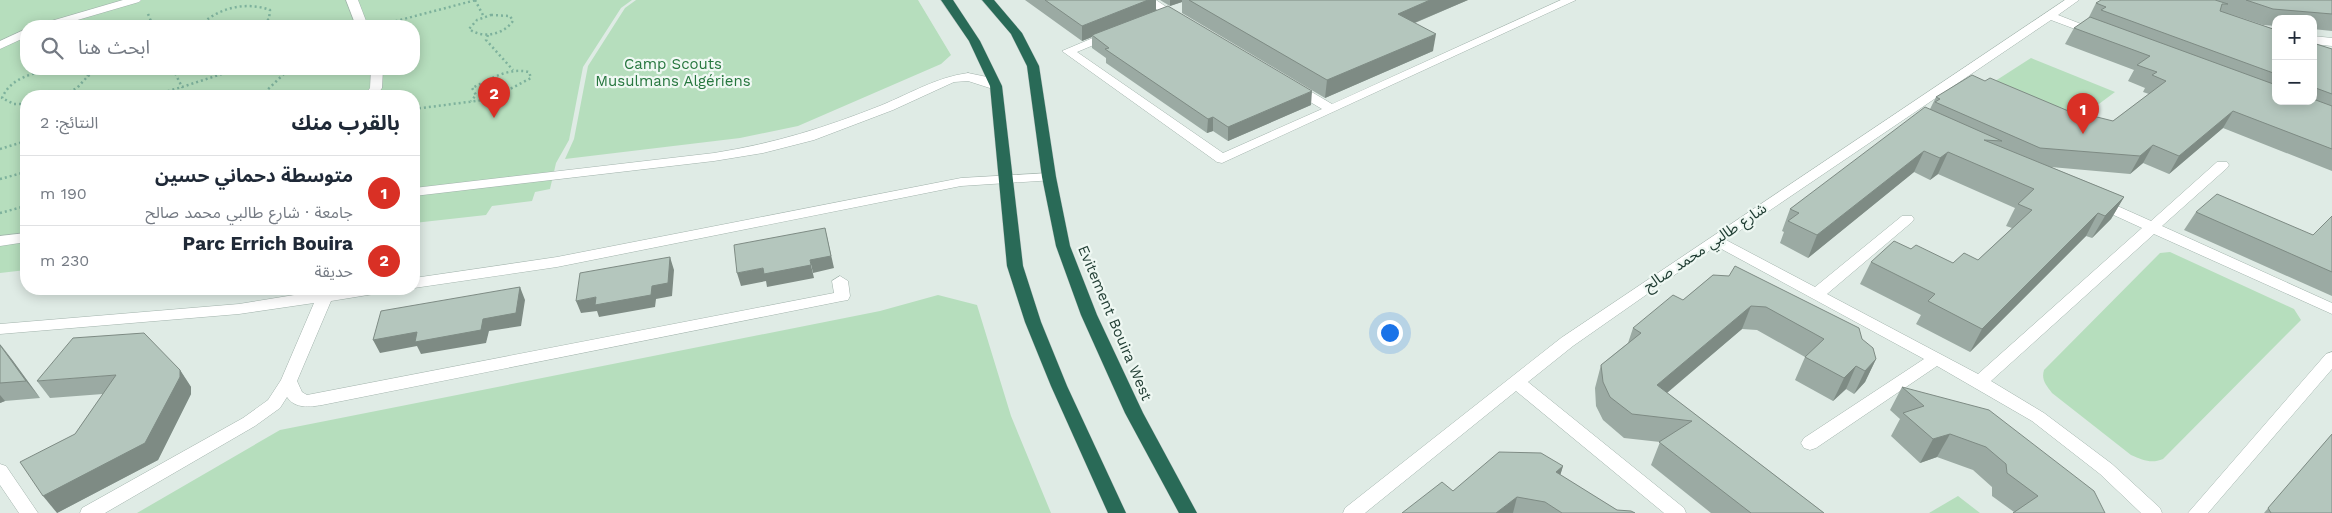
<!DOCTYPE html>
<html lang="ar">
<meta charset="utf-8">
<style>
body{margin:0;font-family:"Work Sans","Noto Sans Arabic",sans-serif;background:#f2f2f3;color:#1f2937;direction:rtl}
.controls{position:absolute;right:15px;top:15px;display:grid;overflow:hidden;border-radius:10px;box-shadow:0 2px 12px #0003}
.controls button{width:45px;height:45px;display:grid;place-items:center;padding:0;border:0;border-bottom:1px solid #e0e1e3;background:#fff;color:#1f2937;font:25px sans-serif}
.you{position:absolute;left:1389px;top:332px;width:18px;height:18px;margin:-12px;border:4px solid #fff;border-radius:50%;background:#1a73e8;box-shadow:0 0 0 8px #1a73e833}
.badge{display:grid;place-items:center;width:32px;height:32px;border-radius:50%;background:#d93025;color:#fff;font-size:16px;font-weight:700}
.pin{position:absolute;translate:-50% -41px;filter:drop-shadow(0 1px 2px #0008)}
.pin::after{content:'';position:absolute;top:26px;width:18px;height:15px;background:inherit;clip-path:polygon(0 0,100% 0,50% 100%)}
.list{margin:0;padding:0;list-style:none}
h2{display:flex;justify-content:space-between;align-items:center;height:65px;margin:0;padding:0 20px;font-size:21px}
h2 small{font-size:16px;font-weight:400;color:#747a83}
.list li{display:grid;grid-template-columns:32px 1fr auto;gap:15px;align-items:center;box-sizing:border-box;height:70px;padding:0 20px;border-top:1px solid #e0e1e3}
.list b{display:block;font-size:19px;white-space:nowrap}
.list p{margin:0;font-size:16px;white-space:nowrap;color:#747a83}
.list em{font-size:16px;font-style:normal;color:#747a83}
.icon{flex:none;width:28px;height:28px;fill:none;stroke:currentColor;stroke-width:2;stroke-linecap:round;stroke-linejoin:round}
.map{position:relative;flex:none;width:2332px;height:513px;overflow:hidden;direction:ltr}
.search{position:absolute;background:#fff;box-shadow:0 2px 12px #0003;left:20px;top:20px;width:400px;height:55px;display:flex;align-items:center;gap:12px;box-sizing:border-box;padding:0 18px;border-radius:20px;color:#747a83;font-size:19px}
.panel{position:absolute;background:#fff;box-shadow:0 2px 12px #0003;left:20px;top:90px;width:400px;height:205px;border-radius:20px;direction:rtl}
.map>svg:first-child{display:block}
.green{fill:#b6debd;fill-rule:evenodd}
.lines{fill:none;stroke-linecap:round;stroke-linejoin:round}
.minor-casing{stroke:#a2b3ac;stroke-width:1}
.highway-casing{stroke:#c0c8c6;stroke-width:1}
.path{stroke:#7db19c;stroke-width:2.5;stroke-dasharray:2 3;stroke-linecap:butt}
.minor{fill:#fff;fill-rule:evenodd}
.highway{fill:#296a57;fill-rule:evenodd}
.wall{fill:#9baaa3}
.shaded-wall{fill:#7e8b84}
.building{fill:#b4c6bd;stroke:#7e8b84}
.labels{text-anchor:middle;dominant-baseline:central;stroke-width:4.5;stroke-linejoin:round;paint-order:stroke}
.park-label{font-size:15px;fill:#26763e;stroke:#eff8f3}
.street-label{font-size:15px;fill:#1f3c32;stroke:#eff8f3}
</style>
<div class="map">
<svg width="2332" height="513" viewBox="0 0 2332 513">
<rect width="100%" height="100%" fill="#dfebe5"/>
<!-- green -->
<g class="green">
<path d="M0,0H632L621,8L583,67L569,140L556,163L550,189L535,192L532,201L492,206L486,215L414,223V96H26V270L0,273ZM26,26H414V69H26Z"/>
<polygon points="636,0 918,0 951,55 941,64 798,126 740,138 565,159 574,139 588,66 625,8"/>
<polygon points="2031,58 2115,92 2076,121 1989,85"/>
<path d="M2170,252L2294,309L2301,320L2163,459C2151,464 2143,460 2131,455L2052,393C2046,385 2041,380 2044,370L2160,253Z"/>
<polygon points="938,295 977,305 1011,416 1051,513 137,513 280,430 880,311"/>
<polygon points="1958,496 1980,513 1929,513"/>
</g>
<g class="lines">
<defs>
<g id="minor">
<polygon points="123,0 141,0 139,2 57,26 39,26 41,24"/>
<polygon points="346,0 358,0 368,26 356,26"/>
<polygon points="1142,0 1156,0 1183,18 1177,21 1173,20"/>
<polygon points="1561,0 1576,0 1222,163 1217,162 1062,51 1107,32 1115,32 1115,36 1077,52 1223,153 1322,109 1290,90 1288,87 1290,84 1298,84 1332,104"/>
<polygon points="2065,0 2079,0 2058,15 2099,31 2099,35 2091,35 2051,20 1726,240 1815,287 1902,216 1912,216 1914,219 1912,222 1827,294 1978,374 2142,228 2094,206 2092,203 2094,200 2104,200 2151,221 2217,162 2227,162 2229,165 2227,168 2162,226 2332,303 2332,314 2154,234 1991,381 2044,413 2112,464 2160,508 2162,513 2141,513 2100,474 2032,421 1937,366 1816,448 1810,450 1804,448 1801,443 1804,438 1924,359 1716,246 1573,346 1528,382 1684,508 1686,513 1664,513 1516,391 1365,513 1343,513 1345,508 1561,338"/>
<polygon points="26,29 26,37 0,49 0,41"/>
<polygon points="2313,36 2332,38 2332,46 2313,44"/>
<polygon points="371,69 383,69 382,88 376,96 364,96 370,88"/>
<path d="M968,73L987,77L1002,86L996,90L968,81L954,82L893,110L814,140L763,153L714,161L414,196V188L714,153C776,143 824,128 882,105C911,93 937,77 968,73Z"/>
<polygon points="1049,173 1056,177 1054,180 961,186 557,267 414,288 414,278 557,257 961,178"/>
<polygon points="26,233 26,242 0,246 0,236"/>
<path d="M840,276L848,281L850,296L848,300L842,301L322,405C310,407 295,409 287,397L280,408L255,426L105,513H80L82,508L243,418L268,400L281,380L314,303L239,314L0,334V324L239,304L325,290L382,289L379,293L374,294L331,301L297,381L302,392L307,395L834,293L832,281Z"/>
<polygon points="2332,352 2332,369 2208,513 2188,513 2326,354"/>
<polygon points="0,464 6,466 38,513 19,513 0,485"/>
</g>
<g id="highway">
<polygon points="941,0 953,0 980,41 1002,86 1023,266 1041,322 1067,386 1126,513 1108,513 1051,386 1025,322 1007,266 990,86 969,41"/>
<polygon points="982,0 994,0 1022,33 1039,66 1056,177 1070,246 1097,315 1143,413 1197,513 1179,513 1125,413 1081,315 1056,246 1042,177 1027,66 1011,34"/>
</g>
</defs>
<!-- minor casing -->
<use href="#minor" class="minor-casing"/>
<!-- highway casing -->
<use href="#highway" class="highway-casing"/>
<!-- path -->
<g class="path">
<polyline points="475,0 484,17"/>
<polyline points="148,14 153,26"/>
<path d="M491,15L510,16L513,21C503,35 483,39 469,29L477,20Z"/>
<polyline points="381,25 476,0"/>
<polyline points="183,26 201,24"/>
<path d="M200,26C217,8 246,1 270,10L269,19L259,26"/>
<polyline points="488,35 486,40 513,70"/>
<polyline points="173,69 182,87 237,69"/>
<polyline points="88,76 99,69"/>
<polyline points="158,94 182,87"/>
<polyline points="60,96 77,88 88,76 87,72 81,69"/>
<path d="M121,96C133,93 149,87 159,96"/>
<polyline points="261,96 289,69"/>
<path d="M26,104H14L2,98C11,77 34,73 54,69"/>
<polyline points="26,104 26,113"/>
<path d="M414,109L491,99L531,78L529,72C508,67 491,79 472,88L476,95L471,101"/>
<polyline points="0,149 26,141"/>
<polyline points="0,179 26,172"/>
<polyline points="0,213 26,206"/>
</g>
<!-- minor -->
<use href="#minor" class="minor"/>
<!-- highway -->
<use href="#highway" class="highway"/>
</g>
<!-- wall -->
<g class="wall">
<polygon points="1025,0 1156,0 1156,11 1311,105 1228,141 1213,131 1207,133 1106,63 1106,58 1092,48 1092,37 1082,41"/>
<polygon points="1160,0 1468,0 1415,23 1433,51 1325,98 1182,13 1182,2 1170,6"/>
<polygon points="2101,0 2332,0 2332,31 2313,29 2313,19 2276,19 2276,26 2263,25 2224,12 2276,30 2276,101 2313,101 2313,43 2332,49 2332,171 2223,128 2169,174 2143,163 2130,174 2051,167 2124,197 2111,219 2092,238 2086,236 1970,352 1916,324 1921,315 1860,284 1871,262 1911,249 1953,263 1978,260 2012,228 2006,226 2015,208 1938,174 1930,180 1914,172 1808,258 1780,243 1784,232 1782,231 1790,209 1930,109 1936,97 1985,81 2085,118 2113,121 2149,94 2143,92 2145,88 2128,81 2134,70 2065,44 2074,28 2088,19 2096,3"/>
<polygon points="2196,212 2313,235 2332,216 2332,296 2184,230"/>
<polygon points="1713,275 1862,339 1876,359 1865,382 1854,394 1846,389 1833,401 1795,380 1805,357 1757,330 1742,329 1667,393 1824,513 1711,513 1651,465 1660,442 1624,438 1603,420 1596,406 1595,388 1601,365 1628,343 1633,328 1683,300"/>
<polygon points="0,344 13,361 40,398 5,401 0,403"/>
<polygon points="180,370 191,387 191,394 158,460 57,513 75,434 103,394 50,398 37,381"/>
<polygon points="1902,387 2094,491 2014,512 1992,496 1992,487 1973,470 1937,457 1920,463 1891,436 1900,419 1890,410"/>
<polygon points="2332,434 2332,513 2264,513"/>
<polygon points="1563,466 1560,475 1617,510 1635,513 1402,513 1453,491"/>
</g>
<!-- shaded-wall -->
<g class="shaded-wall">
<polygon points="1148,0 1156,0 1156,12 1092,35 1092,37 1082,41 1082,26"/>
<polygon points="1170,0 1182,0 1182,2 1170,6"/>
<polygon points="1430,0 1468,0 1395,31 1398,14"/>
<polygon points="1436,34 1433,51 1325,98 1327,80"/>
<polygon points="1312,91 1311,105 1228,141 1228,127"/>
<polygon points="2233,111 2223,128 2169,174 2179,156"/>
<polygon points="1213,117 1213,131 1207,133 1208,119"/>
<polygon points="2153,145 2143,163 2130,174 2140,156"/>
<polygon points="1924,151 1914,172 1808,258 1817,235"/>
<polygon points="1948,152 1938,174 1930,180 1940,158"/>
<polygon points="2124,197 2111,219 2092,238 2105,216"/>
<polygon points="2098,213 2086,236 1970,352 1982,329"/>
<polygon points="825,228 834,268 813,273 810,260"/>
<polygon points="670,257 674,270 672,296 656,299 655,307 599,317 597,311 581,313 576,301 652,286"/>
<polygon points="811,265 814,278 767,287 766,281 741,286 737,273 763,268"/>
<polygon points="520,287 525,300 521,326 489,331 486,343 421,354 417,346 380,353 373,340"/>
<polygon points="1751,306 1742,329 1649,408 1657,385"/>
<polygon points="0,344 13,361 40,398 26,381"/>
<polygon points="1876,359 1865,382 1854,394 1865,371"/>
<polygon points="1856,366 1846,389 1833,401 1844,378"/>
<polygon points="180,370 191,387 191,394 158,460 57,513 43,496"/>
<polygon points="0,395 5,401 0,403"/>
<polygon points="1950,434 1937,457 1920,463 1933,439"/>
<polygon points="1563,466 1556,489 1556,472"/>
<polygon points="1517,497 1513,513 1496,513"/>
</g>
<!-- building -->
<g class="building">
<polygon points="1045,0 1148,0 1082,26"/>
<polygon points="1189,0 1430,0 1398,14 1436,34 1327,80"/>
<polygon points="2101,0 2215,0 2228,4 2222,4 2220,11 2276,30 2276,74 2101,10 2106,7 2096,3"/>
<polygon points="2246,0 2332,0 2332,14 2273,9"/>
<polygon points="1168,6 1312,91 1228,127 1213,117 1208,119 1105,49 1109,48 1092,35"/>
<polygon points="2090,17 2276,85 2276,101 2313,101 2313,99 2332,106 2332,149 2233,111 2179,156 2153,145 2140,156 2040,148 1935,102 1940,99 1936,97 1972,75 1985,81 1990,78 2085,118 2089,115 2113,121 2166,81 2152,75 2157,72 2137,65 2150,56 2074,28"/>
<polygon points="2313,43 2332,49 2332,94 2313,87"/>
<polygon points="1925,107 2002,141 1984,140 2124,197 2105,216 2098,213 1982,329 1928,301 1935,294 1871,262 1894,241 1911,249 1916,245 1953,263 1964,253 1978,260 2032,210 2018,204 2034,189 1948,152 1940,158 1924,151 1817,235 1788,221 1799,213 1790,209"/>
<polygon points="2217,194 2313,235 2332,216 2332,272 2196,212"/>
<polygon points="825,228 831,256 810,260 811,265 764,274 763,268 737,273 734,245"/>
<polygon points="670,257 668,283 652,286 651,295 595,305 596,297 576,301 580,273"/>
<polygon points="1735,266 1859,328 1862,339 1873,348 1876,359 1865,371 1856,366 1844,378 1805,357 1824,339 1766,307 1751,306 1657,385 1824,513 1751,513 1659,442 1692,421 1632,414 1610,397 1603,382 1601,365 1641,333 1633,328 1673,295 1683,300 1713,275 1729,276"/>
<polygon points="520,287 516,313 483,319 481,330 415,342 417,332 373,340 381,311"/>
<polygon points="144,333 180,370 180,377 145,443 43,496 20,462 75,434 116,375 37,381 73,338"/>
<polygon points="0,345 26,381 0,383"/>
<polygon points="1902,387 1989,410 2094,491 2105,513 2013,513 2038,496 2007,473 2006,464 1986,447 1950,434 1933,439 1903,413 1924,406"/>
<polygon points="2332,434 2332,513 2271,513 2268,508"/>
<polygon points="1499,452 1541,453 1563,466 1556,472 1617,510 1631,511 1635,513 1562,513 1545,502 1517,497 1496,513 1402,513 1442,482 1453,491"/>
</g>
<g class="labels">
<!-- park labels -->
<g class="park-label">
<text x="673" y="64">Camp Scouts<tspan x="673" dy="17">Musulmans Algériens</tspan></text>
</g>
<!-- street labels -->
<g class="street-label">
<text transform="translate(1705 247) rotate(-34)">شارع طالبي محمد صالح</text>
<text transform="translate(1115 323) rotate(67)">Evitement Bouira West</text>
</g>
</g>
</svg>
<div class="controls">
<button>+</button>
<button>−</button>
</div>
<div class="you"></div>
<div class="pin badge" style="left:2083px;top:134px">1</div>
<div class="pin badge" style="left:494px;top:118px">2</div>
<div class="search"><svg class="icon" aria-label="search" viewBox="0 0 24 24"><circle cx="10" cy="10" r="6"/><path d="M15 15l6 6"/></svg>ابحث هنا</div>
<section class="panel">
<h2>بالقرب منك<small>النتائج: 2</small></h2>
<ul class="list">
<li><span class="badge">1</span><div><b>متوسطة دحماني حسين</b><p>جامعة · شارع طالبي محمد صالح</p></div><em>190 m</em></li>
<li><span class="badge">2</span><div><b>Parc Errich Bouira</b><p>حديقة</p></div><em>230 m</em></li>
</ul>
</section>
</div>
